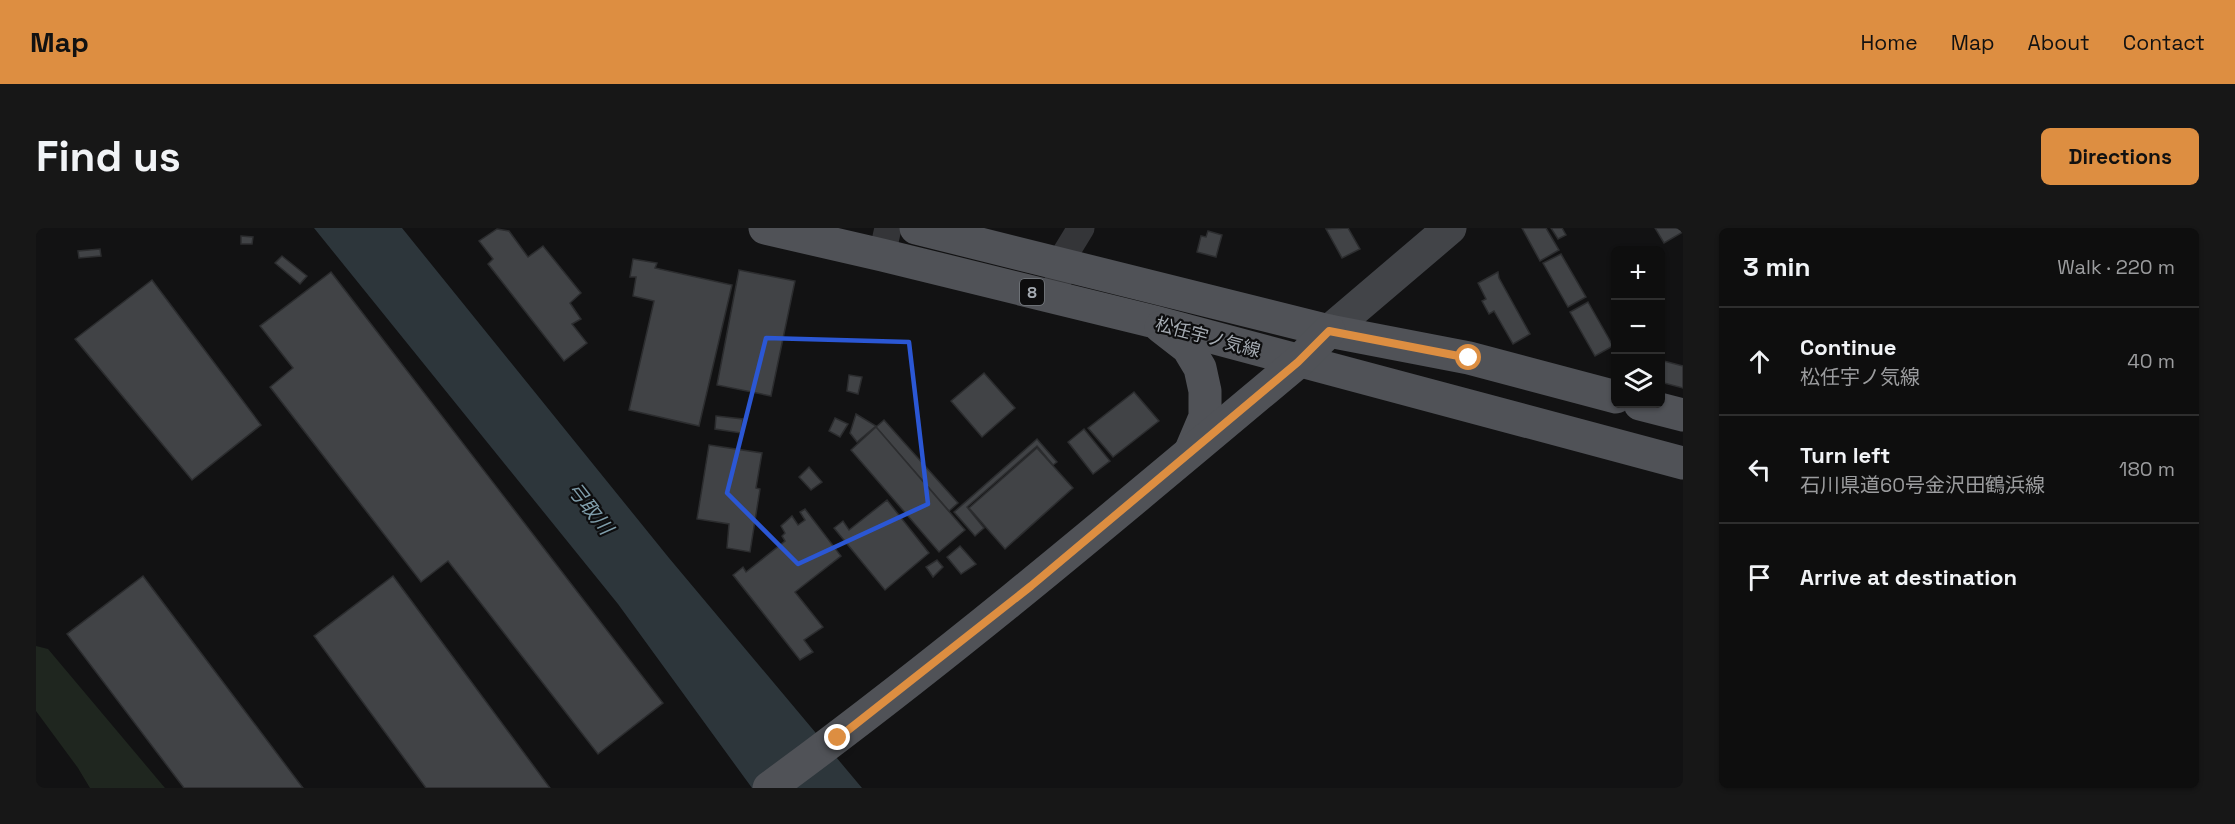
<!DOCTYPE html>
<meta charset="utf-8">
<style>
body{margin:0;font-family:"Space Grotesk","Noto Sans JP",sans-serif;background:#171717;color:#f1f3f6}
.controls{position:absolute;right:18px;top:18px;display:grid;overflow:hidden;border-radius:9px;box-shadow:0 2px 4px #0004}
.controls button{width:54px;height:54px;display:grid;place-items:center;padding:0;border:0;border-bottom:2px solid #2e2e2e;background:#0e0e0e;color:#f1f3f6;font:30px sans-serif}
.stop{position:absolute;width:18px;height:18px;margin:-14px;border:4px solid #dd8e41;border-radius:50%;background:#fff}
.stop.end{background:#dd8e41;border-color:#fff;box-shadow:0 2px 6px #0008}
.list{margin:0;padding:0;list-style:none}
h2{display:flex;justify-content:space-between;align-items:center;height:78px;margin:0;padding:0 24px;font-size:26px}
h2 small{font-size:20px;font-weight:400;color:#9b9c9e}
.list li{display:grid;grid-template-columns:39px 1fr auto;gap:18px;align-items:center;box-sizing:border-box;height:108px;padding:0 24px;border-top:2px solid #2e2e2e}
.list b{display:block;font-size:22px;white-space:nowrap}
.list p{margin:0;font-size:20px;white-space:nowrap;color:#9b9c9e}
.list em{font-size:20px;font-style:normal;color:#9b9c9e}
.icon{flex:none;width:33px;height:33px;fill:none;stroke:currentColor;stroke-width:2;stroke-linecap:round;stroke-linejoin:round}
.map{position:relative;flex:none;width:1647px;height:560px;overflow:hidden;border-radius:9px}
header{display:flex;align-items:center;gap:36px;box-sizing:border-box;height:84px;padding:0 30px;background:#dd8e41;color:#111}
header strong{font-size:28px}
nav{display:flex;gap:33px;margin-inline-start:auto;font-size:21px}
.intro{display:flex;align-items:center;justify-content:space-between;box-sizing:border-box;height:144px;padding:0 36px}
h1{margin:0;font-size:42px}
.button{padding:15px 27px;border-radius:9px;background:#dd8e41;color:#111;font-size:21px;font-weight:700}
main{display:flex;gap:36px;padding:0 36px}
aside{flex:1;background:#0e0e0e;border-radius:9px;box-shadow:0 2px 4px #0004}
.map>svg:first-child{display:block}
.green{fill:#1f261f}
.water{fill:#2d363b}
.building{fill:#414346;stroke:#2c2d2f;stroke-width:1.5}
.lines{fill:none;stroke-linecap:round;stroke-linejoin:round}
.minor{stroke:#343538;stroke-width:27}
.secondary{stroke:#424448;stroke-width:33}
.primary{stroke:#505257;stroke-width:33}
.route{stroke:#dd8e41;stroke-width:8}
.marked{fill:none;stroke:#2b57d4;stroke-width:4.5;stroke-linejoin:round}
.labels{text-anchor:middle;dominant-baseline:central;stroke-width:4.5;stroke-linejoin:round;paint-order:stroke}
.shield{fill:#0d0d0e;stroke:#777c81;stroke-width:1.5}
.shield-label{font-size:16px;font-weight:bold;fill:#a5abb2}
.street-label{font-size:18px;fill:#a5abb2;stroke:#0d0d0e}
.water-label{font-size:20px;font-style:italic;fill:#7f9daa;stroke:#0d0d0e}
</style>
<header>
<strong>Map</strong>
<nav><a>Home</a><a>Map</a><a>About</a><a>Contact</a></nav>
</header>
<div class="intro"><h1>Find us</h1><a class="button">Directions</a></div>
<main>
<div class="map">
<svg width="1647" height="560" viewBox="0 0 1647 560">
<rect width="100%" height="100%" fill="#121213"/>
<!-- green -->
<polygon class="green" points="0,418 12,421 129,560 54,560 42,540 0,483"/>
<!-- water -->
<polygon class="water" points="278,0 366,0 633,330 826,560 716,560 582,376"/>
<!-- building -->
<g class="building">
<polygon points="1312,0 1324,21 1306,30 1290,1"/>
<polygon points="1486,0 1510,0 1523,22 1504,33"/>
<polygon points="1515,0 1526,0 1530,7 1522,11"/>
<polygon points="1619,0 1647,0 1647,4 1628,15"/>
<polygon points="461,1 473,3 492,29 507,18 545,65 534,75 545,91 536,96 551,115 528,133 452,36 457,31 443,13"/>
<polygon points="1172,3 1186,7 1180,29 1161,24 1165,8 1170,9"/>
<polygon points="205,8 217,9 216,16 205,16"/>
<polygon points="64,21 65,28 43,30 42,23"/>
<polygon points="1525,26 1550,69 1532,79 1507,35"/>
<polygon points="246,28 271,48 264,56 239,35"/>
<polygon points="597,31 621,35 619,40 696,57 663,198 593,182 618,73 597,68 600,49 594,49"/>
<polygon points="703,42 759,53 735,168 681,157"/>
<polygon points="295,44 627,475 562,526 412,333 385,354 234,159 257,140 224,98"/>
<polygon points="1462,44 1463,50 1494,106 1477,116 1458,83 1453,86 1446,73 1450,71 1442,55"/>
<polygon points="116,52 225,197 156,252 39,111"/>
<polygon points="1552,74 1577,118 1559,128 1534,84"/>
<polygon points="1624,132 1647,138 1647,160 1624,154"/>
<polygon points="948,145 979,180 946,209 915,173"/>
<polygon points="813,147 826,149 822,166 811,163"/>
<polygon points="1098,164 1123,193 1077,229 1052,200"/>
<polygon points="820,186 840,198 821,214 814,205"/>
<polygon points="680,188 707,191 705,205 679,201"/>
<polygon points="799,190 812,196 804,209 793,203"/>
<polygon points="848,192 922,275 913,283 840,199"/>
<polygon points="840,199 929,302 903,324 815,222"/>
<polygon points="1048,201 1074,233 1057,246 1032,214"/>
<polygon points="1001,211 1021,234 1017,237 1001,218 931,279 948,300 939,308 918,284"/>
<polygon points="673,217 726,225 720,260 724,261 714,324 691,320 693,296 661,291"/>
<polygon points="1001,220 1037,260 969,321 933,280"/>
<polygon points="773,239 786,254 775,262 763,249"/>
<polygon points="851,272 893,325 849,362 798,300 807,293 813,302"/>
<polygon points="769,281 805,328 759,364 787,399 768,412 777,424 764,432 697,347 707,339 710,344 749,313 746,308 749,305 745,298 756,288 762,297 769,292 764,284"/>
<polygon points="924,318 940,336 925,346 911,329"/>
<polygon points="901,332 907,339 897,349 890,339"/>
<polygon points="107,348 267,560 148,560 31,406"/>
<polygon points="357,348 514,560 390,560 278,408"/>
</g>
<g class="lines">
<!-- minor -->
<g class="minor">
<polyline points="846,27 852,0"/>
<polyline points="1022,54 1023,36 1045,0"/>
</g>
<!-- secondary -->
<polyline class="secondary" points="1293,103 1414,0"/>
<!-- primary -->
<g class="primary">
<polyline points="729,0 846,27 1119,94 1647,235"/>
<polyline points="880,0 1293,103 1433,130 1580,169"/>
<polyline points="1125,99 1152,120 1164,140 1169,163 1169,189 1155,222"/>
<polyline points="1604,176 1647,187"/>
<path d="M733,560C916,426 1089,279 1262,134L1293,103"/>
</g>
</g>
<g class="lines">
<!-- route -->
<polyline class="route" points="802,510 995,358 1262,134 1293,103 1433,130"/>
</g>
<!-- marked area -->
<path class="marked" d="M730,110L873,114L892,276L762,336L691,265Z"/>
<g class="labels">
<!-- shield labels -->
<rect class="shield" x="984" y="51" width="24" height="26" rx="4.5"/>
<g class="shield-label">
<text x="996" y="64">8</text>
</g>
<!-- street labels -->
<g class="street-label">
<text transform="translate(1172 109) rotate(15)">松任宇ノ気線</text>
</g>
<!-- water labels -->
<g class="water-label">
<text transform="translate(554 280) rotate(52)">弓取川</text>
</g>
</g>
</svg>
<div class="controls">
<button>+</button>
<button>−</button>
<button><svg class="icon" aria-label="layers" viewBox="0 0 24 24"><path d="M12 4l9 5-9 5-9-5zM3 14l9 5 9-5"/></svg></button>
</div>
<div class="stop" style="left:1433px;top:130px"></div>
<div class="stop end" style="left:802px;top:510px"></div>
</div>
<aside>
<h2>3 min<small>Walk · 220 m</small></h2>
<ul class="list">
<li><svg class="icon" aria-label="ahead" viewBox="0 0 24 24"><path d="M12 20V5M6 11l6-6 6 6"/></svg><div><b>Continue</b><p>松任宇ノ気線</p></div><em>40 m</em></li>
<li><svg class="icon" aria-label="left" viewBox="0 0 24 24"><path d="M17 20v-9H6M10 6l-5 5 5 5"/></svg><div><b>Turn left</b><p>石川県道60号金沢田鶴浜線</p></div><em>180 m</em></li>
<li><svg class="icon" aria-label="arrive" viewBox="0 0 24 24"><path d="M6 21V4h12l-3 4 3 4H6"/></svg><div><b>Arrive at destination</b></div></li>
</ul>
</aside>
</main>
